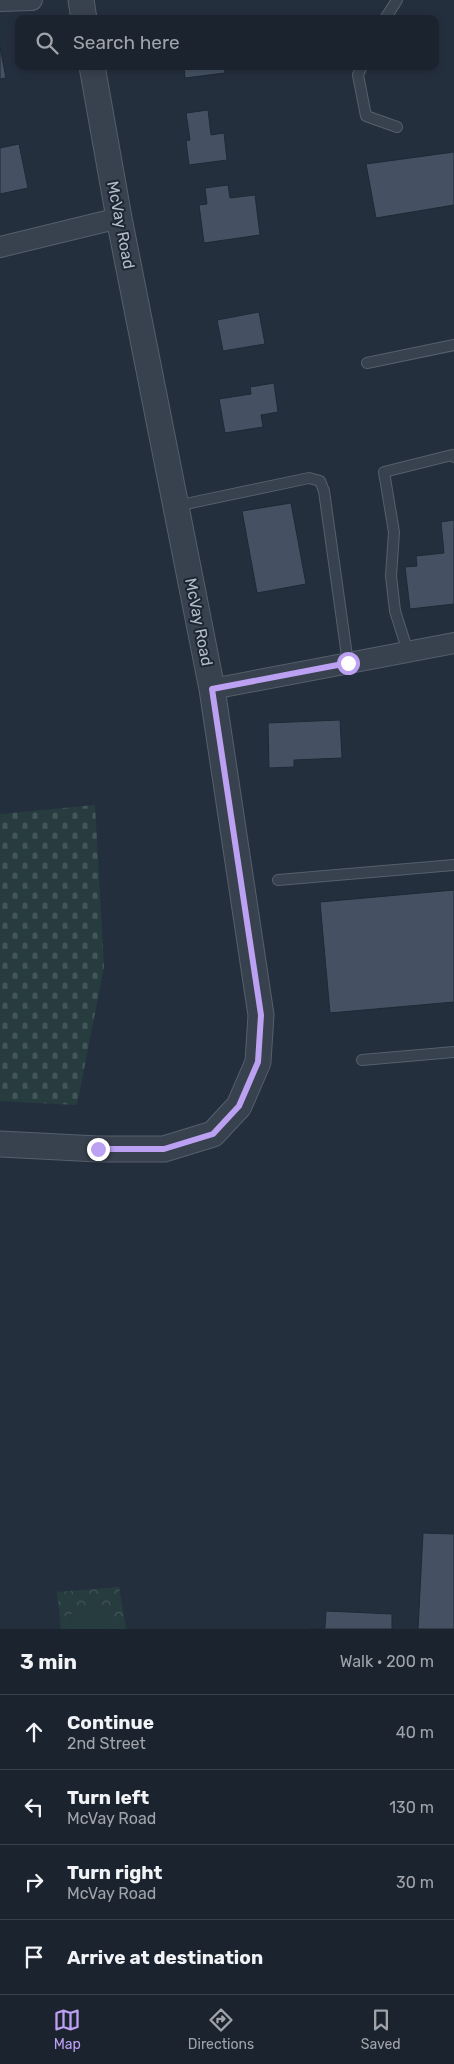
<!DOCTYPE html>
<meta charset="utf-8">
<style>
body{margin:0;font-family:Rubik,sans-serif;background:#282f3a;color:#f1f3f6}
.stop{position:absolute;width:15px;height:15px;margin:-11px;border:4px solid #bca0f2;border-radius:50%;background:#fff}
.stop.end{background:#bca0f2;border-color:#fff;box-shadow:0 1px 5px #0008}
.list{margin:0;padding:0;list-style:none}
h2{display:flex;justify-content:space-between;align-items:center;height:65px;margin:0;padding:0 20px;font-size:21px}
h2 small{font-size:16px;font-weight:400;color:#a0a4aa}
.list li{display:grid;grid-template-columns:32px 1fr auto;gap:15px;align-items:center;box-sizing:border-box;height:75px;padding:0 20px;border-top:1px solid #39404a}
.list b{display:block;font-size:19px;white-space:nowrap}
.list p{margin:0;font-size:16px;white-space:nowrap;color:#a0a4aa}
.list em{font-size:16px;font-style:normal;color:#a0a4aa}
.icon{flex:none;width:28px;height:28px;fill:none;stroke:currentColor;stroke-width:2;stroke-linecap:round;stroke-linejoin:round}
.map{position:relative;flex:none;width:454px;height:1629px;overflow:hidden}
.search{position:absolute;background:#1b232e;box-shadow:0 2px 8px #0003;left:15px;right:15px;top:15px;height:55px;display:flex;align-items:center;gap:12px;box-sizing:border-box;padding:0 18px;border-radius:10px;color:#a0a4aa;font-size:19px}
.sheet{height:365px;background:#1b232e}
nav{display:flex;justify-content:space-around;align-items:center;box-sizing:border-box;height:70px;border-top:1px solid #39404a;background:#1b232e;font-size:14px;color:#a0a4aa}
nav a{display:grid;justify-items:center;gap:2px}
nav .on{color:#bca0f2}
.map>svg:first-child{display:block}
.forest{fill:url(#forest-crowns)}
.cemetery{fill:url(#cemetery-stones)}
.pitch{fill:#263c3f}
.building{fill:#455162;stroke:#1f2835}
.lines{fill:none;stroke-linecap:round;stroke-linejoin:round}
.service-casing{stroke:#565f6c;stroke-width:12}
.minor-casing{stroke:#565f6c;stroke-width:22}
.tertiary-casing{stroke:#565f6c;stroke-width:27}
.service{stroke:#38414e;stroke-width:10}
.minor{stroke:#38414e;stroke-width:20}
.tertiary{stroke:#38414e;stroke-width:25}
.route{stroke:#bca0f2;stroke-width:6}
.labels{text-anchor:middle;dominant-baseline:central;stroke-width:4;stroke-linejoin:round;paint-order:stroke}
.street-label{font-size:16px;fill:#b4bcc9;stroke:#1d2633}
</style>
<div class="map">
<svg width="454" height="1629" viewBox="0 0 454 1629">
<defs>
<pattern id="forest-crowns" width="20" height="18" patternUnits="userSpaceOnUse" patternTransform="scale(1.25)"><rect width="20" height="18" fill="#263c3f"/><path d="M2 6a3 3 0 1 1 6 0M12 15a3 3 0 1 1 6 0" fill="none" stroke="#435659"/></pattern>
<pattern id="cemetery-stones" width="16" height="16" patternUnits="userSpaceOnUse" patternTransform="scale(1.25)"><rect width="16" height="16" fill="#263c3f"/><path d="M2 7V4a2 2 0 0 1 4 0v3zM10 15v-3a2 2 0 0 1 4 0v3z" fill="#435659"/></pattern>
</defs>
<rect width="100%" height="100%" fill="#242f3e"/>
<!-- forest -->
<polygon class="forest" points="119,1587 126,1629 61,1629 57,1592"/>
<!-- cemetery -->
<polygon class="cemetery" points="95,805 104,967 77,1105 0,1101 0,814"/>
<!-- pitch -->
<polygon class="pitch" points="109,1609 112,1629 72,1629 70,1614"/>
<!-- building -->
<g class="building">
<polygon points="0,47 6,78 0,79"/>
<polygon points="184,66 224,66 225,73 185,78"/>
<polygon points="208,110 211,135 224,133 227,160 189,165 186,141 190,140 186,113"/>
<polygon points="19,144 28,188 0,194 0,148"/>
<polygon points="454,152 454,205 376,218 366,164"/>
<polygon points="228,185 230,198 255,195 260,235 204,243 199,205 207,204 205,188"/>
<polygon points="259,312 265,344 223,351 217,320"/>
<polygon points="274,383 278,412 261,415 263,427 225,433 219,399 251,394 250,387"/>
<polygon points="291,503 306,584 257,593 242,511"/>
<polygon points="454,520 454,604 410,609 405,567 417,566 416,556 444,553 441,522"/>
<polygon points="340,720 342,758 294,760 294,767 269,768 268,723"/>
<polygon points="454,890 454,1002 330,1013 320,902"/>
<polygon points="423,1533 454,1534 454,1629 418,1629"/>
<polygon points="326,1611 392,1614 392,1629 309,1629 325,1628"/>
</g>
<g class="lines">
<defs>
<g id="service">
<polyline points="385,19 397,0"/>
<polyline points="362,66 358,75 366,116 397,127"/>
<polyline points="367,363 454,345"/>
<polyline points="176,506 309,478 320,481 324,491 348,663"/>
<polyline points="408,652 395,611 391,576 394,532 384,472 452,455 454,457"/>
<polyline points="278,880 454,865"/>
<polyline points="362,1060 454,1052"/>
</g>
<g id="minor">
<polyline points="0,1 32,0"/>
<polyline points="0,247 119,218"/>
<polyline points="212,689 454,643"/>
</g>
<g id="tertiary">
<polyline points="81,0 84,19"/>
<polyline points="0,1144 98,1149 164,1149 213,1134 239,1106 258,1062 261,1015 212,689 119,218 92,66"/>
</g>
</defs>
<!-- service casing -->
<use href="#service" class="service-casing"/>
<!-- minor casing -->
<use href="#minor" class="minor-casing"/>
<!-- tertiary casing -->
<use href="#tertiary" class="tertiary-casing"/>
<!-- service -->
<use href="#service" class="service"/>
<!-- minor -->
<use href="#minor" class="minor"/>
<!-- tertiary -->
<use href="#tertiary" class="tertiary"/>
</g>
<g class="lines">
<!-- route -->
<polyline class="route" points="98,1149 164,1149 213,1134 239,1106 258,1062 261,1015 212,689 348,663"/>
</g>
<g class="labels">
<!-- street labels -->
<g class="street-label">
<text transform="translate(121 225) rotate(79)">McVay Road</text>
<text transform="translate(199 622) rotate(79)">McVay Road</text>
</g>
</g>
</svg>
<div class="stop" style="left:348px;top:663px"></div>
<div class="stop end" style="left:98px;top:1149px"></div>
<div class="search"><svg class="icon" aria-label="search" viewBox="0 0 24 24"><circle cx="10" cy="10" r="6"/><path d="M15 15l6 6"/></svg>Search here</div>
</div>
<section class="sheet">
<h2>3 min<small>Walk · 200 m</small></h2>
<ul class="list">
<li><svg class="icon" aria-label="ahead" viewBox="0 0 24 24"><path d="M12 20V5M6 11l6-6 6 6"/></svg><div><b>Continue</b><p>2nd Street</p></div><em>40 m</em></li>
<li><svg class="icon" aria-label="left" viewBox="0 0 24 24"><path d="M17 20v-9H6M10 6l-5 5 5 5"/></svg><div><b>Turn left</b><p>McVay Road</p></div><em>130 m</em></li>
<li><svg class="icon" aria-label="right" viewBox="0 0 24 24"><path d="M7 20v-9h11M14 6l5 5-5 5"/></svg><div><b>Turn right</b><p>McVay Road</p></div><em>30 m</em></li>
<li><svg class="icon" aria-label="arrive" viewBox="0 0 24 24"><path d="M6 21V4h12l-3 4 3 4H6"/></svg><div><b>Arrive at destination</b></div></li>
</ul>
</section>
<nav>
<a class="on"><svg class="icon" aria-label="map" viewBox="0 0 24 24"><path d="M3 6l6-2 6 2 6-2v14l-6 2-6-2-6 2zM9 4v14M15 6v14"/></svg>Map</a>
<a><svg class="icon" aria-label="directions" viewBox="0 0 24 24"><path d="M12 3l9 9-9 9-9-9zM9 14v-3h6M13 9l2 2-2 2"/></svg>Directions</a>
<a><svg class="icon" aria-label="saved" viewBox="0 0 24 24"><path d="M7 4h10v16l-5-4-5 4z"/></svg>Saved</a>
</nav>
